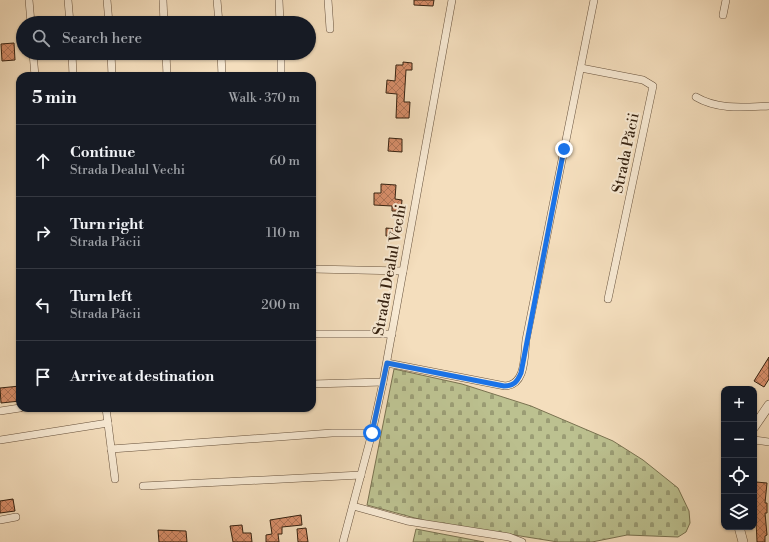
<!DOCTYPE html>
<meta charset="utf-8">
<style>
body{margin:0;font-family:"Libre Bodoni",serif;background:#20242c;color:#f1f3f6}
.controls{position:absolute;right:12px;bottom:12px;display:grid;overflow:hidden;border-radius:8px;box-shadow:0 1px 3px #0004}
.controls button{width:36px;height:36px;display:grid;place-items:center;padding:0;border:0;border-bottom:1px solid #363941;background:#171b24;color:#f1f3f6;font:20px sans-serif}
.stop{position:absolute;width:12px;height:12px;margin:-9px;border:3px solid #1a73e8;border-radius:50%;background:#fff}
.stop.end{background:#1a73e8;border-color:#fff;box-shadow:0 1px 4px #0008}
.list{margin:0;padding:0;list-style:none}
h2{display:flex;justify-content:space-between;align-items:center;height:52px;margin:0;padding:0 16px;font-size:17px}
h2 small{font-size:13px;font-weight:400;color:#9ea1a6}
.list li{display:grid;grid-template-columns:26px 1fr auto;gap:12px;align-items:center;box-sizing:border-box;height:72px;padding:0 16px;border-top:1px solid #363941}
.list b{display:block;font-size:15px;white-space:nowrap}
.list p{margin:0;font-size:13px;white-space:nowrap;color:#9ea1a6}
.list em{font-size:13px;font-style:normal;color:#9ea1a6}
.icon{flex:none;width:22px;height:22px;fill:none;stroke:currentColor;stroke-width:2;stroke-linecap:round;stroke-linejoin:round}
.map{position:relative;flex:none;width:769px;height:542px;overflow:hidden}
.search{position:absolute;background:#171b24;box-shadow:0 1px 3px #0004;left:16px;top:16px;width:300px;height:44px;display:flex;align-items:center;gap:10px;box-sizing:border-box;padding:0 14px;border-radius:22px;color:#9ea1a6;font-size:15px}
.panel{position:absolute;background:#171b24;box-shadow:0 1px 3px #0004;left:16px;top:72px;width:300px;height:340px;border-radius:12px}
.map>svg:first-child{display:block}
.cemetery{fill:url(#cemetery-stones);stroke:#797250}
.building{fill:url(#building-cross-hatch);stroke:#362211}
.lines{fill:none;stroke-linecap:round;stroke-linejoin:round}
.minor-casing{stroke:#66513c;stroke-width:8}
.tertiary-casing{stroke:#66513c;stroke-width:10}
.minor{stroke:#f8ead4;stroke-width:7}
.tertiary{stroke:#f8ead4;stroke-width:9}
.route{stroke:#1a73e8;stroke-width:5}
.labels{text-anchor:middle;dominant-baseline:central;stroke-width:4;stroke-linejoin:round;paint-order:stroke}
.street-label{font-size:15px;fill:#362211;stroke:#f8ead4}
</style>
<div class="map">
<svg width="769" height="542" viewBox="0 0 769 542">
<defs>
<pattern id="cemetery-stones" width="16" height="16" patternUnits="userSpaceOnUse"><rect width="16" height="16" fill="#bcc190"/><path d="M2 7V4a2 2 0 0 1 4 0v3zM10 15v-3a2 2 0 0 1 4 0v3z" fill="#9a9c74"/></pattern>
<pattern id="building-cross-hatch" width="8" height="8" patternUnits="userSpaceOnUse"><rect width="8" height="8" fill="#d78e6a"/><path d="M0 0l8 8M0 8l8-8" fill="none" stroke="#af7456"/></pattern>
</defs>
<rect width="100%" height="100%" fill="#f4debd"/>
<filter id="stains"><feTurbulence type="fractalNoise" baseFrequency=".005" numOctaves="4"/><feColorMatrix values="0 0 0 0 .2 0 0 0 0 .09 0 0 0 0 .02 0 0 0 .5 -.17"/></filter>
<radialGradient id="worn" r=".72"><stop offset=".6" stop-color="#630" stop-opacity="0"/><stop offset="1" stop-color="#630" stop-opacity=".3"/></radialGradient>
<!-- cemetery -->
<g class="cemetery">
<polygon points="394,369 462,384 531,406 613,441 643,460 678,488 689,511 690,523 686,532 678,537 627,535 592,542 558,542 426,521 367,505"/>
<polygon points="416,529 484,542 413,542"/>
</g>
<!-- building -->
<g class="building">
<polygon points="414,0 434,0 433,6 414,5"/>
<polygon points="14,43 15,60 2,61 1,44"/>
<polygon points="403,62 412,63 412,70 406,70 404,102 410,102 409,118 396,118 397,94 386,93 387,80 395,81 396,65 403,65"/>
<polygon points="389,138 402,139 402,152 388,151"/>
<polygon points="381,184 396,185 395,199 402,200 401,211 392,211 392,206 374,205 374,193 381,193"/>
<polygon points="386,228 397,229 397,236 386,236"/>
<polygon points="769,357 769,379 764,387 754,381"/>
<polygon points="20,386 20,401 1,403 0,388"/>
<polygon points="756,482 767,483 765,503 767,503 767,513 765,513 767,535 765,536 765,542 757,542 755,498"/>
<polygon points="13,499 15,511 0,513 0,501"/>
<polygon points="301,515 302,525 282,527 282,534 278,534 279,542 266,542 266,535 272,534 270,520"/>
<polygon points="242,525 243,533 251,533 252,542 233,542 230,526"/>
<polygon points="306,528 308,542 298,542 297,529"/>
<polygon points="158,530 186,531 187,542 159,542"/>
</g>
<g class="lines">
<defs>
<g id="minor">
<polyline points="29,0 31,23"/>
<polyline points="68,0 70,23"/>
<polyline points="107,0 109,23"/>
<polyline points="163,0 164,23"/>
<polyline points="217,0 219,23"/>
<polyline points="279,0 280,23"/>
<polyline points="328,0 330,29"/>
<polyline points="723,15 726,0"/>
<polyline points="33,53 35,76"/>
<polyline points="72,53 73,76"/>
<polyline points="111,53 112,76"/>
<polyline points="166,53 167,76"/>
<polyline points="221,53 222,76"/>
<polyline points="281,53 281,76"/>
<polyline points="581,68 643,80 653,86 608,299"/>
<path d="M696,97C718,110 744,107 769,106"/>
<polyline points="312,269 403,271"/>
<polyline points="312,334 392,334"/>
<path d="M387,363L505,386C526,385 524,357 526,340L594,0"/>
<polyline points="312,384 383,382"/>
<polyline points="106,408 115,479"/>
<polyline points="0,411 20,408"/>
<polyline points="0,440 108,423"/>
<polyline points="754,440 769,442"/>
<polyline points="111,449 332,433 372,433"/>
<polyline points="143,486 361,475"/>
<polyline points="353,506 407,521 509,537 522,542"/>
<polyline points="0,520 16,517"/>
<polyline points="343,542 372,433 383,382 452,0"/>
</g>
<g id="tertiary">
<polyline points="754,427 769,405"/>
<polyline points="739,527 743,542"/>
</g>
</defs>
<!-- minor casing -->
<use href="#minor" class="minor-casing"/>
<!-- tertiary casing -->
<use href="#tertiary" class="tertiary-casing"/>
<!-- minor -->
<use href="#minor" class="minor"/>
<!-- tertiary -->
<use href="#tertiary" class="tertiary"/>
</g>
<g class="lines">
<!-- route -->
<path class="route" d="M372,433L387,363L504,386C514,386 517,382 521,373L564,149"/>
</g>
<g class="labels">
<!-- street labels -->
<g class="street-label">
<text transform="translate(626 153) rotate(-78)">Strada Păcii</text>
<text transform="translate(390 270) rotate(-80)">Strada Dealul Vechi</text>
</g>
</g>
<rect width="100%" height="100%" filter="url(#stains)"/>
<rect width="100%" height="100%" fill="url(#worn)"/>
</svg>
<div class="controls">
<button>+</button>
<button>−</button>
<button><svg class="icon" aria-label="locate" viewBox="0 0 24 24"><circle cx="12" cy="12" r="6"/><path d="M12 2v4M12 18v4M2 12h4M18 12h4"/></svg></button>
<button><svg class="icon" aria-label="layers" viewBox="0 0 24 24"><path d="M12 4l9 5-9 5-9-5zM3 14l9 5 9-5"/></svg></button>
</div>
<div class="stop" style="left:372px;top:433px"></div>
<div class="stop end" style="left:564px;top:149px"></div>
<div class="search"><svg class="icon" aria-label="search" viewBox="0 0 24 24"><circle cx="10" cy="10" r="6"/><path d="M15 15l6 6"/></svg>Search here</div>
<section class="panel">
<h2>5 min<small>Walk · 370 m</small></h2>
<ul class="list">
<li><svg class="icon" aria-label="ahead" viewBox="0 0 24 24"><path d="M12 20V5M6 11l6-6 6 6"/></svg><div><b>Continue</b><p>Strada Dealul Vechi</p></div><em>60 m</em></li>
<li><svg class="icon" aria-label="right" viewBox="0 0 24 24"><path d="M7 20v-9h11M14 6l5 5-5 5"/></svg><div><b>Turn right</b><p>Strada Păcii</p></div><em>110 m</em></li>
<li><svg class="icon" aria-label="left" viewBox="0 0 24 24"><path d="M17 20v-9H6M10 6l-5 5 5 5"/></svg><div><b>Turn left</b><p>Strada Păcii</p></div><em>200 m</em></li>
<li><svg class="icon" aria-label="arrive" viewBox="0 0 24 24"><path d="M6 21V4h12l-3 4 3 4H6"/></svg><div><b>Arrive at destination</b></div></li>
</ul>
</section>
</div>
